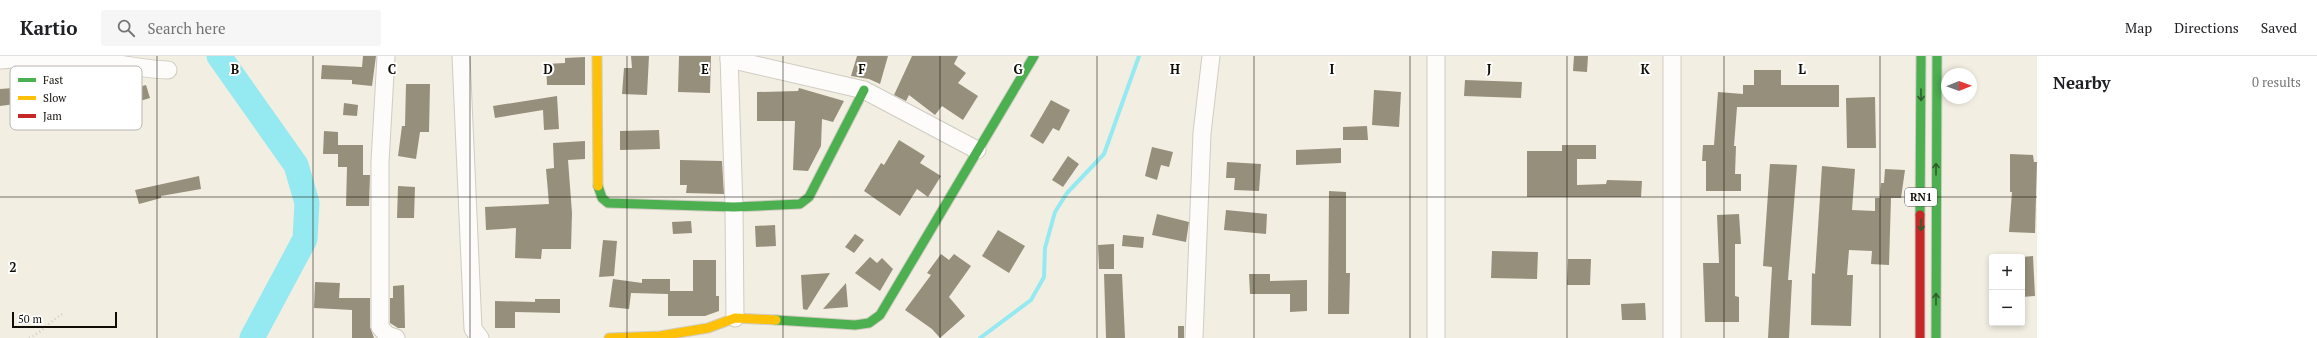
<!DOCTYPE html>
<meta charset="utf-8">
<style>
body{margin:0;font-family:"PT Serif",serif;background:#f6f6f6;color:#202124}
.controls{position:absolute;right:12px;bottom:12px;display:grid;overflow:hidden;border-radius:4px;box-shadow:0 2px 6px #0003}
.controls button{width:36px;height:36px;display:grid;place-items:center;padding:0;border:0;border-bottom:1px solid #e0e0e0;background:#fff;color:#202124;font:20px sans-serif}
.compass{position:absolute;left:1941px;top:12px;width:36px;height:36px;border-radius:50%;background:#fff;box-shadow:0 2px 6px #0003;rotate:89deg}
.scale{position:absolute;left:12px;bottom:10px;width:105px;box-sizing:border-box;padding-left:4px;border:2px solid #100d06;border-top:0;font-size:11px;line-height:14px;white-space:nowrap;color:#100d06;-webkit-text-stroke:3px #fff;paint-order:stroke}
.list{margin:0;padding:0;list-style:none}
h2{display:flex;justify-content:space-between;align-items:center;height:52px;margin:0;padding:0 16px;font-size:17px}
h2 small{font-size:13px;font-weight:400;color:#757577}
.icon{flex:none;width:22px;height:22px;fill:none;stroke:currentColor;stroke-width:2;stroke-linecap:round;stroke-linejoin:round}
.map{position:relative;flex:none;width:2037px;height:282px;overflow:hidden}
header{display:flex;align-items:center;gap:24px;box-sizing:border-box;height:56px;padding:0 20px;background:#fff;border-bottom:1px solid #e0e0e0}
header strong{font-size:19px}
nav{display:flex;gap:22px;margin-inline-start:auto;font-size:14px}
.search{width:280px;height:36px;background:#f6f6f6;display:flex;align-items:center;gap:10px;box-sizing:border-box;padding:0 14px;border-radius:4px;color:#757577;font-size:15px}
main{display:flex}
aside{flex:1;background:#fff}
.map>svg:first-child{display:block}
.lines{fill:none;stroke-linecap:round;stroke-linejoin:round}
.stream{stroke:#94eaf0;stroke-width:4}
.river{stroke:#94eaf0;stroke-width:25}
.building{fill:#968f7b}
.street-casing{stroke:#d0ccc2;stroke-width:19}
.fast-casing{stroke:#d0ccc2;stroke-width:11}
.slow-casing{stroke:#d0ccc2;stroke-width:11}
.jam-casing{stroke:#d0ccc2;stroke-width:11}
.path{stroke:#d1cfcd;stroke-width:2.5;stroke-dasharray:1 3;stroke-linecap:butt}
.street{stroke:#fdfcfb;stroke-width:17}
.fast{stroke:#4caf50;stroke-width:9}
.slow{stroke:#ffc107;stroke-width:9}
.jam{stroke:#c62828;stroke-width:9}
.oneway{stroke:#2e5e2b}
.grid{fill:none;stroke:#100d06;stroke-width:1;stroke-opacity:0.55}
.labels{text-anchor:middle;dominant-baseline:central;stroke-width:4;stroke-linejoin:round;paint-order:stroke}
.shield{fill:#fff;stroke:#585651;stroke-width:1}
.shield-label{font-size:11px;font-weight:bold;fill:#100d06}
.key{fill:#fff;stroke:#b7b6b4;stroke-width:1}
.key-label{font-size:11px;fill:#100d06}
.grid-label{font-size:13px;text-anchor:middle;font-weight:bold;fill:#100d06;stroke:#fff;stroke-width:4;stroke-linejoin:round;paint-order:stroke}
</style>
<header>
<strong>Kartio</strong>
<div class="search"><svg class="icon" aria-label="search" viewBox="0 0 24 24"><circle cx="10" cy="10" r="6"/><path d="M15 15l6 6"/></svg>Search here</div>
<nav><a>Map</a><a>Directions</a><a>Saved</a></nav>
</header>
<main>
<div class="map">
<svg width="2037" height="282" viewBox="0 0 2037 282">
<rect width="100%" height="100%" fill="#f3eee2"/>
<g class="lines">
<!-- stream -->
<polyline class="stream" points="980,282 1031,244 1044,221 1045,192 1055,156 1067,137 1104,98 1139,0"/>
<!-- river -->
<polyline class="river" points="219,0 296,109 307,147 305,183 252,282"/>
</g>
<!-- building -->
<g class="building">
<polygon points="363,0 376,0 372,30 352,28 352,24 321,23 322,9 362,11"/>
<polygon points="631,0 649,0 647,39 622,38 624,12 632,12"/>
<polygon points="679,0 711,0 710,37 678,36"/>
<polygon points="857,0 888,0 880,28 869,23 851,20"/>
<polygon points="912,0 958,0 954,8 966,17 958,27 978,40 963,64 942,50 935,59 909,39 906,45 894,39"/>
<polygon points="1574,0 1588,0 1587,16 1573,15"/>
<polygon points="585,1 585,29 547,29 546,8 565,7 565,2"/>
<polygon points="1754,14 1781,14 1781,29 1839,29 1839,51 1737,51 1734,90 1736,90 1735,118 1741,118 1741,135 1706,135 1706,105 1702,105 1703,89 1714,89 1718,36 1743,38 1743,29 1754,29"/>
<polygon points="1465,24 1522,26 1521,42 1464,40"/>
<polygon points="406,28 430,28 429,76 420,76 416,103 398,100 402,70 405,70"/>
<polygon points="146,29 150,42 140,45 135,32"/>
<polygon points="13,32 15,48 0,50 0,33"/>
<polygon points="799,32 844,45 833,66 822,63 821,90 808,115 793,114 795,65 757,65 757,36 798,35"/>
<polygon points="1374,34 1401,36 1399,71 1372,69"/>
<polygon points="557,40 559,73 544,74 543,54 495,62 493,50"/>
<polygon points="1875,41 1876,92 1847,92 1846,42"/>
<polygon points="1051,44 1070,54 1059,75 1053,72 1043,88 1030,80"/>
<polygon points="344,47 358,49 357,60 343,59"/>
<polygon points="1367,70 1368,84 1343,84 1343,71"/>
<polygon points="659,74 660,93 620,94 620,75"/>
<polygon points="324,75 338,76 338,98 323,98"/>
<polygon points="899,84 925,100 920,107 941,120 928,141 917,133 900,160 864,135 881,107 884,109"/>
<polygon points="585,85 585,103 568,104 572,157 571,193 542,193 541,203 515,202 516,172 486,174 485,151 549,148 546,113 554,112 553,87"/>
<polygon points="338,89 363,89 363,119 370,119 369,150 346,150 347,111 338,111"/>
<polygon points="1562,89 1596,89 1596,103 1577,103 1577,129 1606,128 1607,124 1642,125 1641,141 1527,141 1527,95 1562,95"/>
<polygon points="1152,91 1173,96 1169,111 1161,109 1157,124 1145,120"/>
<polygon points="1341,92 1341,107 1296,109 1296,94"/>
<polygon points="2010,98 2033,99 2034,106 2037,106 2035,177 2009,176 2012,136 2010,136"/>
<polygon points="1068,100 1079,108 1063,131 1052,124"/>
<polygon points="680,104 722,105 724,138 686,137 687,129 680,129"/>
<polygon points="1227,106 1261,108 1259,135 1234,134 1235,122 1226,122"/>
<polygon points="1770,108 1797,109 1788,224 1792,224 1789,282 1768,282 1772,211 1763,210"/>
<polygon points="1822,110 1855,113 1852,154 1875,155 1875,142 1880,142 1881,127 1884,127 1885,113 1905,114 1901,142 1891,142 1889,209 1871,208 1872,195 1849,194 1847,219 1853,219 1851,270 1811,269 1812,217 1815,218"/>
<polygon points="199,120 201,133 161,140 161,142 139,148 135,134"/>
<polygon points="398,130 415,131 414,162 397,162"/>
<polygon points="1329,135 1346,136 1346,217 1350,217 1349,258 1328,258"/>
<polygon points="1226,154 1267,158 1266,178 1224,174"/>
<polygon points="1157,158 1189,166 1186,186 1152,179"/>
<polygon points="1739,158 1741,188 1735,188 1735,240 1739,241 1739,266 1705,266 1703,207 1719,207 1717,159"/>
<polygon points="691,165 692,177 673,178 672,166"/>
<polygon points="775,169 776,190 756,191 755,170"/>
<polygon points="998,174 1025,190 1009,217 982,200"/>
<polygon points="855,178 864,184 854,197 845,191"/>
<polygon points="1123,179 1144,181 1143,192 1122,190"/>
<polygon points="603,184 617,185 614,220 599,221"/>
<polygon points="1114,188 1114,213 1099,213 1098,189"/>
<polygon points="1492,195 1538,196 1537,223 1491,222"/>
<polygon points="941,198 949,204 954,198 971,210 949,241 965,260 940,282 932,273 905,254 931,219 927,217"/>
<polygon points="2033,200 2035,240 2022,241 2022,201"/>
<polygon points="870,201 877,207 882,202 893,213 880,235 855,217"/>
<polygon points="1568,203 1591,203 1590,229 1567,229"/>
<polygon points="693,204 716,204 716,240 719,240 719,255 705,260 668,260 668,238 631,237 629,253 609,251 613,223 642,227 642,223 670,223 670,235 693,235"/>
<polygon points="830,217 807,254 803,253 801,219"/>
<polygon points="1104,218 1122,218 1125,282 1106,282"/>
<polygon points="1249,218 1270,218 1270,225 1307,224 1307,255 1290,256 1290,238 1250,238"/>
<polygon points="315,226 340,227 339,242 370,242 370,271 374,282 352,282 352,254 314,252"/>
<polygon points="846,227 848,251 823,253"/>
<polygon points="404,229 405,272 398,272 390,267 390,242 393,242 393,230"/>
<polygon points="535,243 560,243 560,257 515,256 515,272 495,272 495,245 535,246"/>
<polygon points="1645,247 1646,264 1622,264 1621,248"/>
<rect x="1178" y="270" width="6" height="12"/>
</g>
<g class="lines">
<defs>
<g id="street">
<polyline points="386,0 380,106 380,271 387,279 396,282"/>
<polyline points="461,0 473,273 480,282"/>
<polyline points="729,0 734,151 735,262"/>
<polyline points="1672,0 1672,282"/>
<polyline points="729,3 864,34 977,94"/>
<path d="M0,4C35,1 69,2 104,6C126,8 146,14 168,14"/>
<polyline points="1194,282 1202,77 1211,0"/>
<polyline points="1436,282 1436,0"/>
</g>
<g id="fast">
<polyline points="598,130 602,142 608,147 734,151 800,148 809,141 864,34"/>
<polyline points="1920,159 1921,0"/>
<polyline points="776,264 855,269 869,267 880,259 1034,0"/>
<polyline points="1936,282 1937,0"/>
</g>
<g id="slow">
<polyline points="597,0 598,130"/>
<polyline points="609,282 660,280 708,272 735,262 776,264"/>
</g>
<polyline id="jam" points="1920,282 1920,159"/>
</defs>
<!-- street casing -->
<use href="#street" class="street-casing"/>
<!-- fast casing -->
<use href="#fast" class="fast-casing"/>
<!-- slow casing -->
<use href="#slow" class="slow-casing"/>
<!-- jam casing -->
<use href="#jam" class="jam-casing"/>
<!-- path -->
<path class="path" d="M29,282C43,276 51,264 64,257"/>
<!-- street -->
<use href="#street" class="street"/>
<!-- fast -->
<use href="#fast" class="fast"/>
<!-- slow -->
<use href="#slow" class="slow"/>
<!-- jam -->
<use href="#jam" class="jam"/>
</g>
<!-- one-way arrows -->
<defs><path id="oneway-shaft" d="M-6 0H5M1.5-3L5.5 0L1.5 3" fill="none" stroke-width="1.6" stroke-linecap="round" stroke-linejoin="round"/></defs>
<g class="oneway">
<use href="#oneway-shaft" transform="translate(1921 39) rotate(90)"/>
<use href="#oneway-shaft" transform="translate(1936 113) rotate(-90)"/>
<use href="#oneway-shaft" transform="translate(1921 169) rotate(90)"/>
<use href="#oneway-shaft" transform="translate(1936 243) rotate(-90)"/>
</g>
<!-- grid -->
<path class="grid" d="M157,0V282M313,0V282M470,0V282M627,0V282M783,0V282M940,0V282M1097,0V282M1254,0V282M1410,0V282M1567,0V282M1724,0V282M1880,0V282M0,141H2037"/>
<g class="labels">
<!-- shield labels -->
<rect class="shield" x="1905" y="132" width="32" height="18" rx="3"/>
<g class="shield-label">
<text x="1921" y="141">RN1</text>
</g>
</g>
<!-- legend -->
<rect x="10" y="10" width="132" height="64" rx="6" class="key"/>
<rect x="18" y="22" width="18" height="4" fill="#4caf50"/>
<rect x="18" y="40" width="18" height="4" fill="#ffc107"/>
<rect x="18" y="58" width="18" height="4" fill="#c62828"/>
<g class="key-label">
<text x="43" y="28">Fast</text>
<text x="43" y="46">Slow</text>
<text x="43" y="64">Jam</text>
</g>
<g class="grid-label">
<text x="235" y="18">B</text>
<text x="392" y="18">C</text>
<text x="548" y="18">D</text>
<text x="705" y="18">E</text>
<text x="862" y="18">F</text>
<text x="1018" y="18">G</text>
<text x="1175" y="18">H</text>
<text x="1332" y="18">I</text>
<text x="1489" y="18">J</text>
<text x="1645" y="18">K</text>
<text x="1802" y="18">L</text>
<text x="13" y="216">2</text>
</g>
</svg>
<div class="controls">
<button>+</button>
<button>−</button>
</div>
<svg class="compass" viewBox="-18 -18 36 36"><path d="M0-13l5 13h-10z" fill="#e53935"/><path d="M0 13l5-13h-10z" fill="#757577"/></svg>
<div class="scale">50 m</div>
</div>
<aside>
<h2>Nearby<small>0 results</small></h2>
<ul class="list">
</ul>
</aside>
</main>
